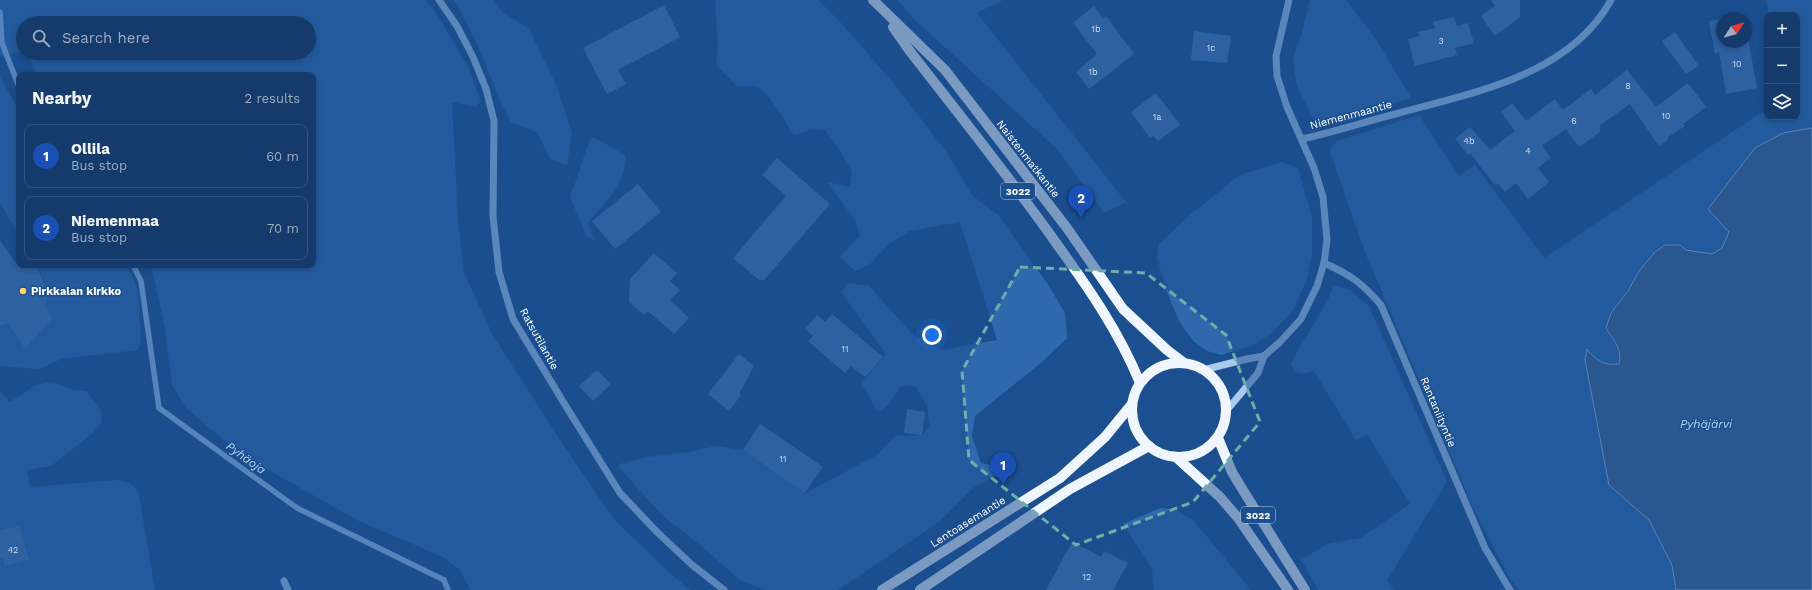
<!DOCTYPE html>
<meta charset="utf-8">
<style>
body{margin:0;font-family:"Work Sans",sans-serif;background:#214673;color:#f1f3f6}
.controls{position:absolute;right:12px;top:12px;display:grid;overflow:hidden;border-radius:8px;box-shadow:0 2px 6px #0003}
.controls button{width:36px;height:36px;display:grid;place-items:center;padding:0;border:0;border-bottom:1px solid #33557e;background:#143b6b;color:#f1f3f6;font:20px sans-serif}
.compass{position:absolute;left:1716px;top:12px;width:36px;height:36px;border-radius:50%;background:#143b6b;box-shadow:0 2px 6px #0003;rotate:53deg}
.you{position:absolute;left:932px;top:335px;width:14px;height:14px;margin:-10px;border:3px solid #fff;border-radius:50%;background:#1a73e8;box-shadow:0 0 0 6px #1a73e833}
.badge{display:grid;place-items:center;width:26px;height:26px;border-radius:50%;background:#8c9099;color:#fff;font-size:13px;font-weight:700}
.pin{position:absolute;translate:-50% -33px;filter:drop-shadow(0 1px 2px #0008)}
.pin::after{content:'';position:absolute;top:21px;width:14px;height:12px;background:inherit;clip-path:polygon(0 0,100% 0,50% 100%)}
.list{margin:0;padding:0;list-style:none}
h2{display:flex;justify-content:space-between;align-items:center;height:52px;margin:0;padding:0 16px;font-size:17px}
h2 small{font-size:13px;font-weight:400;color:#9dadc1}
.list li{display:grid;grid-template-columns:26px 1fr auto;gap:12px;align-items:center;box-sizing:border-box;height:64px;margin:0 8px 8px;padding:0 8px;border:1px solid #33557e;border-radius:8px}
.list b{display:block;font-size:15px;white-space:nowrap}
.list p{margin:0;font-size:13px;white-space:nowrap;color:#9dadc1}
.list em{font-size:13px;font-style:normal;color:#9dadc1}
.icon{flex:none;width:22px;height:22px;fill:none;stroke:currentColor;stroke-width:2;stroke-linecap:round;stroke-linejoin:round}
.map{position:relative;flex:none;width:1812px;height:590px;overflow:hidden}
.search{position:absolute;background:#143b6b;box-shadow:0 2px 6px #0003;left:16px;top:16px;width:300px;height:44px;display:flex;align-items:center;gap:10px;box-sizing:border-box;padding:0 14px;border-radius:22px;color:#9dadc1;font-size:15px}
.panel{position:absolute;background:#143b6b;box-shadow:0 2px 6px #0003;left:16px;top:72px;width:300px;height:196px;border-radius:8px}
.map>svg:first-child{display:block}
.green{fill:#2e69ad}
.water{fill:#3c6290;stroke:#9cc4f0}
.lines{fill:none;stroke-linecap:round;stroke-linejoin:round}
.stream{stroke:#9cc4f0;stroke-width:5.5}
.building{fill:#4478b7}
.minor{stroke:#a9c9ee;stroke-width:7}
.major{stroke:#f0f6ff;stroke-width:10}
.marked{fill:none;stroke:#6fada8;stroke-width:3;stroke-dasharray:8 5;stroke-linejoin:round}
.poi-dot{fill:#ffd166;stroke:#1b4f8f;stroke-width:1.5}
.labels{text-anchor:middle;dominant-baseline:central;stroke-width:3;stroke-linejoin:round;paint-order:stroke}
.number-label{font-size:9px;fill:#d0dded}
.shield{fill:#1b4f8f;stroke:#bbcadd;stroke-width:1}
.shield-label{font-size:10px;font-weight:bold;fill:#fff}
.street-label{font-size:11px;fill:#fff;stroke:#1b4f8f}
.poi-label{font-size:11px;font-weight:bold;fill:#fff;stroke:#1b4f8f;text-anchor:start}
.water-label{font-size:12px;font-style:italic;fill:#b5d3f5;stroke:#1b4f8f}
</style>
<div class="map">
<svg width="1812" height="590" viewBox="0 0 1812 590">
<rect width="100%" height="100%" fill="#1b4f8f"/>
<!-- green -->
<g class="green">
<polygon points="0,0 425,0 434,10 469,68 481,102 475,107 452,102 458,220 464,272 492,334 564,446 612,517 665,569 690,590 471,590 459,569 443,557 359,521 242,455 186,408 172,385 165,328 151,265 313,265 313,75 37,75 27,53 309,53 309,23 23,23 23,50 0,57"/>
<path d="M453,0H494L501,11L529,29L557,87L572,133L567,165L550,159L537,132L511,122C490,83 479,37 453,0Z"/>
<path d="M715,0H818L843,25L895,85L947,153L973,196L998,215L1047,283L1065,313L1067,338L1042,362L975,416L972,436L981,463L996,466L1012,463L1006,469L973,488L939,522L838,590H765L740,580L705,549L662,515L618,466L623,463L647,457L689,452L716,446L743,450L806,493L877,455L896,435L904,436L922,435L930,425L927,405L915,386H901L887,406L878,412L861,383L886,354L841,292L848,283L869,286L913,335L943,350L997,340L960,222L909,231L889,244L870,264L855,271L840,257L860,235L855,220L827,182L850,187L852,172L838,147L825,130L812,129L794,135C788,126 767,91 759,87C753,85 744,86 737,86L716,65L718,48Z"/>
<polygon points="897,0 1003,0 977,13 1126,202 1104,213 1057,149 917,22"/>
<polygon points="1310,0 1346,0 1375,38 1411,98 1326,124 1318,124 1314,121 1297,85 1293,62 1295,51 1301,37"/>
<path d="M1766,0H1812V128L1783,133L1726,185L1708,209L1730,232L1722,248L1712,254L1686,250L1680,245H1665L1655,252L1639,271L1628,291L1611,313V336L1618,347L1621,356L1619,364C1605,366 1595,361 1588,349L1585,360L1609,485L1649,520L1672,565L1676,590H1519L1509,577L1473,508L1365,252L1330,152L1332,146L1338,141L1419,115L1459,176L1475,165L1544,258L1767,109V117H1797V15H1769Z"/>
<polygon points="0,77 19,111 19,236 0,202"/>
<path d="M591,137L597,139L626,156C624,187 607,200 588,223L594,240L586,235L570,197C578,177 583,157 591,137Z"/>
<polygon points="1282,162 1298,168 1312,217 1312,253 1307,279 1294,309 1273,332 1252,346 1221,355 1207,351 1193,341 1179,321 1166,290 1161,272 1157,257 1159,244 1191,214 1240,175"/>
<path d="M36,265H127L138,291L141,340L138,350L61,359L39,369L0,366V326L8,324L25,349L53,318L45,307C48,291 45,278 36,265Z"/>
<polygon points="1333,285 1350,290 1369,306 1447,482 1387,580 1393,590 1319,590 1301,560 1327,544 1361,538 1410,504 1367,434 1356,440 1314,371 1302,374 1295,372 1291,364 1294,357 1328,300"/>
<polygon points="53,382 74,390 86,391 101,410 102,422 93,433 51,466 27,470 30,487 117,480 130,483 138,490 155,590 0,590 0,391 10,402 36,385"/>
<polygon points="1160,508 1177,510 1193,520 1251,590 1154,590 1152,569 1123,524"/>
</g>
<!-- water -->
<path class="water" d="M1812,128V590H1676L1672,565L1649,520L1609,485L1585,360L1587,349C1595,360 1604,366 1619,364C1623,349 1613,340 1606,328L1611,313L1628,291L1639,271L1655,252L1665,245H1680L1686,250L1712,254L1722,248L1729,232L1708,209L1755,148L1783,133Z"/>
<g class="lines">
<!-- stream -->
<g class="stream">
<polyline points="0,12 2,43 19,87"/>
<polyline points="133,265 141,281 159,408 297,508 444,580 448,590"/>
</g>
</g>
<!-- building -->
<g class="building">
<polygon points="1491,0 1520,0 1520,17 1495,36 1481,16 1495,6"/>
<polygon points="664,5 680,37 618,70 626,84 607,94 583,48"/>
<polygon points="1094,6 1103,19 1106,16 1134,54 1089,89 1076,72 1097,54 1073,23"/>
<polygon points="1454,17 1457,26 1468,23 1474,43 1455,48 1457,55 1415,66 1408,39 1420,36 1418,32 1435,28 1433,22"/>
<polygon points="1722,19 1722,42 1746,42 1746,27 1757,88 1726,94 1719,51 1715,54 1709,21"/>
<polygon points="1194,31 1231,36 1227,63 1191,60"/>
<polygon points="1675,32 1699,66 1686,74 1662,41"/>
<polygon points="1627,70 1656,107 1688,83 1706,107 1683,124 1685,126 1668,137 1668,140 1659,146 1630,104 1600,125 1600,132 1579,147 1566,129 1543,145 1543,147 1551,158 1538,168 1549,182 1528,199 1516,183 1505,192 1498,183 1495,185 1470,153 1468,155 1455,139 1470,127 1490,150 1515,131 1501,112 1512,103 1526,121 1555,99 1563,110 1591,89 1595,95"/>
<polygon points="1156,93 1180,125 1158,141 1153,135 1150,138 1131,112"/>
<polygon points="777,158 830,204 764,280 759,280 733,258 786,196 762,175"/>
<polygon points="638,184 661,212 615,249 592,221"/>
<polygon points="0,241 20,268 36,265 45,284 47,297 45,307 53,318 25,349 8,324 0,326"/>
<polygon points="654,253 677,273 670,281 680,290 670,300 689,318 674,334 648,311 644,315 629,302 630,279"/>
<polygon points="832,314 883,357 865,377 851,366 845,373 808,341 813,336 805,329 817,315 825,322"/>
<polygon points="739,354 754,366 739,394 741,395 729,411 708,394"/>
<polygon points="597,370 611,384 593,401 579,386"/>
<polygon points="907,409 925,412 922,435 904,433"/>
<polygon points="760,424 823,467 805,493 743,450"/>
<polygon points="20,526 29,560 5,566 3,558 0,559 0,531"/>
<polygon points="1072,542 1101,557 1104,551 1128,563 1113,590 1046,590"/>
</g>
<g class="lines">
<!-- minor -->
<g class="minor">
<polyline points="439,0 457,26 473,57 486,89 494,121 493,216 499,272 513,319 567,408 620,493 657,532 691,564 724,590"/>
<path d="M1302,139C1335,132 1367,121 1399,113C1475,92 1570,75 1611,0"/>
<path d="M1324,263C1351,275 1362,283 1381,305L1485,548L1510,590"/>
<polyline points="1203,370 1247,359 1264,356"/>
<polyline points="1227,410 1258,373 1264,356 1280,342 1301,319 1317,286 1324,263 1327,240 1323,197 1314,168 1287,107 1277,76 1276,56 1289,0"/>
<polyline points="284,581 288,590"/>
</g>
<!-- major -->
<g class="major">
<polyline points="873,0 945,70 1067,228 1123,309 1167,350 1184,363"/>
<path d="M893,27L909,50C958,113 1008,175 1054,240C1087,286 1119,331 1140,383"/>
<circle cx="1179" cy="410" r="47"/>
<polyline points="1218,438 1232,472 1241,487 1305,590"/>
<polyline points="1177,458 1220,497 1238,518 1288,590"/>
<polyline points="882,590 1060,478 1105,437 1132,404"/>
<polyline points="920,590 1070,489 1149,446"/>
</g>
</g>
<!-- marked area -->
<path d="M0 0H1812V590H0ZM1020,267L1146,273L1226,335L1260,422L1193,502L1076,545L969,460L962,371Z" fill="#1b4f8f" fill-opacity=".55" fill-rule="evenodd"/>
<path class="marked" d="M1020,267L1146,273L1226,335L1260,422L1193,502L1076,545L969,460L962,371Z"/>
<!-- markers -->
<circle class="poi-dot" cx="23" cy="291" r="4"/>
<g class="labels">
<!-- number labels -->
<g class="number-label">
<text x="1096" y="29">1b</text>
<text x="1441" y="41">3</text>
<text x="1211" y="48">1c</text>
<text x="1737" y="64">10</text>
<text x="1093" y="72">1b</text>
<text x="1628" y="86">8</text>
<text x="1666" y="116">10</text>
<text x="1157" y="117">1a</text>
<text x="1574" y="121">6</text>
<text x="1469" y="141">4b</text>
<text x="1528" y="151">4</text>
<text x="845" y="349">11</text>
<text x="783" y="459">11</text>
<text x="13" y="550">42</text>
<text x="1087" y="577">12</text>
</g>
<!-- shield labels -->
<g class="shield">
<rect x="1001" y="183" width="34" height="16" rx="3"/>
<rect x="1241" y="507" width="34" height="16" rx="3"/>
</g>
<g class="shield-label">
<text x="1018" y="191">3022</text>
<text x="1258" y="515">3022</text>
</g>
<!-- street labels -->
<g class="street-label">
<text transform="translate(1351 115) rotate(-15)">Niemenmaantie</text>
<text transform="translate(1028 159) rotate(52)">Naistenmatkantie</text>
<text transform="translate(539 339) rotate(61)">Ratsutilantie</text>
<text transform="translate(1438 412) rotate(67)">Rantaniityntie</text>
<text transform="translate(968 522) rotate(-32)">Lentoasemantie</text>
</g>
<!-- poi labels -->
<g class="poi-label">
<text x="31" y="291">Pirkkalan kirkko</text>
</g>
<!-- water labels -->
<g class="water-label">
<text x="1706" y="424">Pyhäjärvi</text>
<text transform="translate(246 458) rotate(36)">Pyhäoja</text>
</g>
</g>
</svg>
<div class="controls">
<button>+</button>
<button>−</button>
<button><svg class="icon" aria-label="layers" viewBox="0 0 24 24"><path d="M12 4l9 5-9 5-9-5zM3 14l9 5 9-5"/></svg></button>
</div>
<svg class="compass" viewBox="-18 -18 36 36"><path d="M0-13l5 13h-10z" fill="#e53935"/><path d="M0 13l5-13h-10z" fill="#9dadc1"/></svg>
<div class="you"></div>
<div class="pin badge" style="left:1003px;top:485px;background:#1a4fb4">1</div>
<div class="pin badge" style="left:1081px;top:218px;background:#1a4fb4">2</div>
<div class="search"><svg class="icon" aria-label="search" viewBox="0 0 24 24"><circle cx="10" cy="10" r="6"/><path d="M15 15l6 6"/></svg>Search here</div>
<section class="panel">
<h2>Nearby<small>2 results</small></h2>
<ul class="list">
<li><span class="badge" style="background:#1a4fb4">1</span><div><b>Ollila</b><p>Bus stop</p></div><em>60 m</em></li>
<li><span class="badge" style="background:#1a4fb4">2</span><div><b>Niemenmaa</b><p>Bus stop</p></div><em>70 m</em></li>
</ul>
</section>
</div>
